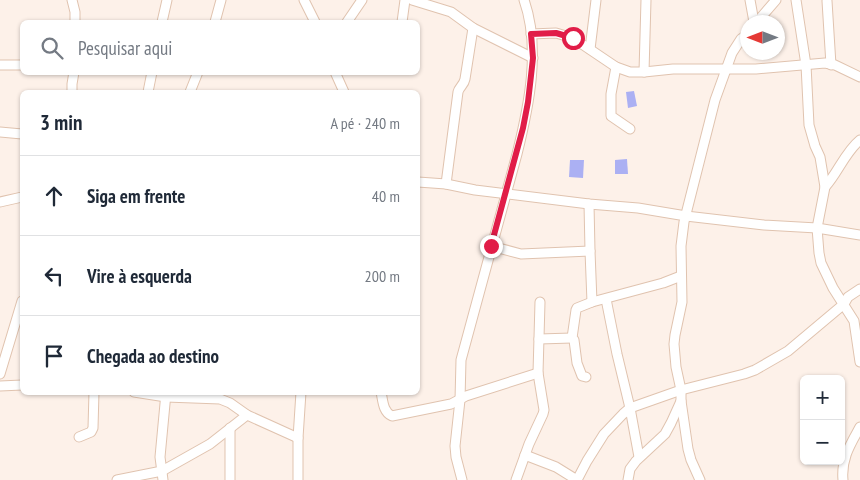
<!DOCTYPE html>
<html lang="pt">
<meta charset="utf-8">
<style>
body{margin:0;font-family:"PT Sans Narrow",sans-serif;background:#f6f6f7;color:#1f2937}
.controls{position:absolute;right:15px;bottom:15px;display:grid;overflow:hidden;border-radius:8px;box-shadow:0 1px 4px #0004}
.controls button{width:45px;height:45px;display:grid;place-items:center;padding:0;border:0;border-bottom:1px solid #e0e1e3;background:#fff;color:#1f2937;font:25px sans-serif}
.compass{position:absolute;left:740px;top:15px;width:45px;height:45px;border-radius:50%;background:#fff;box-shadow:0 1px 4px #0004;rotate:270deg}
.stop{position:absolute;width:15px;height:15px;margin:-11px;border:4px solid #e11d48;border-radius:50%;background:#fff}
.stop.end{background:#e11d48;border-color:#fff;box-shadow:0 1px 5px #0008}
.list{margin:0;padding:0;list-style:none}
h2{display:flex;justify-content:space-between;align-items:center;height:65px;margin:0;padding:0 20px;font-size:21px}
h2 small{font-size:16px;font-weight:400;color:#747a83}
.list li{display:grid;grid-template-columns:32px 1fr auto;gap:15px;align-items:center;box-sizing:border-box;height:80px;padding:0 20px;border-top:1px solid #e0e1e3}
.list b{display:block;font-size:19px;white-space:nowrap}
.list em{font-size:16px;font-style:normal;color:#747a83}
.icon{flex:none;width:28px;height:28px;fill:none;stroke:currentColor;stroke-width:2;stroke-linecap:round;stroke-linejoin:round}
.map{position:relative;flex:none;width:860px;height:480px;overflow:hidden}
.search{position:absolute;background:#fff;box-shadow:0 1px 4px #0004;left:20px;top:20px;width:400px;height:55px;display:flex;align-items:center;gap:12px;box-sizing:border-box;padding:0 18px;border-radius:8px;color:#747a83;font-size:19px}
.panel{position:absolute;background:#fff;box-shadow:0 1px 4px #0004;left:20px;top:90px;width:400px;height:305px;border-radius:8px}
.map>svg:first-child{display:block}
.building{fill:#abb0f3}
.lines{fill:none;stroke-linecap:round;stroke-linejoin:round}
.minor-casing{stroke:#e0c3af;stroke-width:11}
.minor{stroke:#fff;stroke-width:9}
.route{stroke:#e11d48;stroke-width:6}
</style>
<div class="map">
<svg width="860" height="480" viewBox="0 0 860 480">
<rect width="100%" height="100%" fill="#fdf1e9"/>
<!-- building -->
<g class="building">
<polygon points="634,91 637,106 628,108 626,92"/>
<polygon points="627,159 628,174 615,174 615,160"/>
<polygon points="570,160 584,160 583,178 569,177"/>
</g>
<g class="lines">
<defs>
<g id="minor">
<polyline points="72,0 75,12 75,22"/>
<polyline points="304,0 315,22"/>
<polyline points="412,0 451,12 473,28 533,58"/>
<polyline points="750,0 754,22"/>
<polyline points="796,0 806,65 809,125 815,146 820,157 825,187 817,228 819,253 821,263 833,288 854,321 860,362"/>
<polyline points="827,1 831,65"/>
<polyline points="162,22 167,0"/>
<polyline points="215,22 221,0"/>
<polyline points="347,22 362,0"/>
<polyline points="402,22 405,0"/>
<polyline points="757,22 776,0"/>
<polyline points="531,34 556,33 573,38 616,67 630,72 644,72 673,69 756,69 825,63 835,65 860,77"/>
<polyline points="590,49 596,0"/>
<polyline points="0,65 22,65"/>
<polyline points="616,67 611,94 611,116 630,129"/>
<polyline points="335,72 344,92"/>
<polyline points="644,72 646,0"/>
<polyline points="72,92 72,84 74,72"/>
<polyline points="148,92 152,72"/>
<polyline points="190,92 198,72"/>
<polyline points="0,132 22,134"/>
<polyline points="418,182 446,184 475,190 589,204 638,208 686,216 764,225 817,228 860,235"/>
<path d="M446,184L458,92C459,87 464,85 465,79L473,28"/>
<path d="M825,187C838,173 845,152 860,140"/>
<polyline points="0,202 22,197"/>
<polyline points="589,204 590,251 592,302"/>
<polyline points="491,246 521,254 590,251"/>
<polyline points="606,299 617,354 630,408 639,457"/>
<polyline points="539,339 572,338"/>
<polyline points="0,374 22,301"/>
<polyline points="586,377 582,376 577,363 574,340 572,338 576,310 577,308 592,302 663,283 681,276"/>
<polyline points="0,386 22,385"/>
<polyline points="134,392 166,397 220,399 230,403 247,415 298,438"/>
<path d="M381,392C383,401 383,412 392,416L451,404L466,396L538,373"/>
<polyline points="79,437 91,432 93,428 94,392"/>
<polyline points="525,455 556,467 577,480 587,461 604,434 623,414 630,408 681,390 744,374 755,370 788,351 844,304 848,297 860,289"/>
<polyline points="117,480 162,471 210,444 247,415"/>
<polyline points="163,480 160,457 166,393"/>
<polyline points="230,480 230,428"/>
<polyline points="298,480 298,438 301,392"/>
<path d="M462,480L456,457L455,446L460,400L461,360L517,154C529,106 541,48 524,0"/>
<polyline points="516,480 529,444 543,414 544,410 538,373 540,302"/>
<polyline points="628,480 630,469 636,461 665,434 671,423 681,401"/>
<polyline points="700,480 691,460 688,449 681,401 681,390 676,367 674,344 675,335 682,302 681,246 684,222 715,100 732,53 741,39 748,34"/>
<path d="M843,480C841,459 850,445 860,427"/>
</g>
</defs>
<!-- minor casing -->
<use href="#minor" class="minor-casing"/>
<!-- minor -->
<use href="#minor" class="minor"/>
</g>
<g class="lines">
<!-- route -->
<polyline class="route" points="491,246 523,128 528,102 533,58 531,34 556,33 573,38"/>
</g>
</svg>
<div class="controls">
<button>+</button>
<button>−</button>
</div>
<svg class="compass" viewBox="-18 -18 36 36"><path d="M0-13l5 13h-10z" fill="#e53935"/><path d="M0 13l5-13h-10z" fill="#747a83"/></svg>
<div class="stop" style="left:573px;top:38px"></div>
<div class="stop end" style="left:491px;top:246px"></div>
<div class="search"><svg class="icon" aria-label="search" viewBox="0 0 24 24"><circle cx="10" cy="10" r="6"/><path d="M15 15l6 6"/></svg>Pesquisar aqui</div>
<section class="panel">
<h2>3 min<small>A pé · 240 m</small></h2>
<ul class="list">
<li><svg class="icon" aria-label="ahead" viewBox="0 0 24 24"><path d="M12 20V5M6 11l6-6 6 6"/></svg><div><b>Siga em frente</b></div><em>40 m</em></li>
<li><svg class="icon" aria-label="left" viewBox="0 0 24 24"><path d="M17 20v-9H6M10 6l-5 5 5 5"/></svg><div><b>Vire à esquerda</b></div><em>200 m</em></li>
<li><svg class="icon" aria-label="arrive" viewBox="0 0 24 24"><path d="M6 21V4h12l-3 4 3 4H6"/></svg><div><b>Chegada ao destino</b></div></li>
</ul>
</section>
</div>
